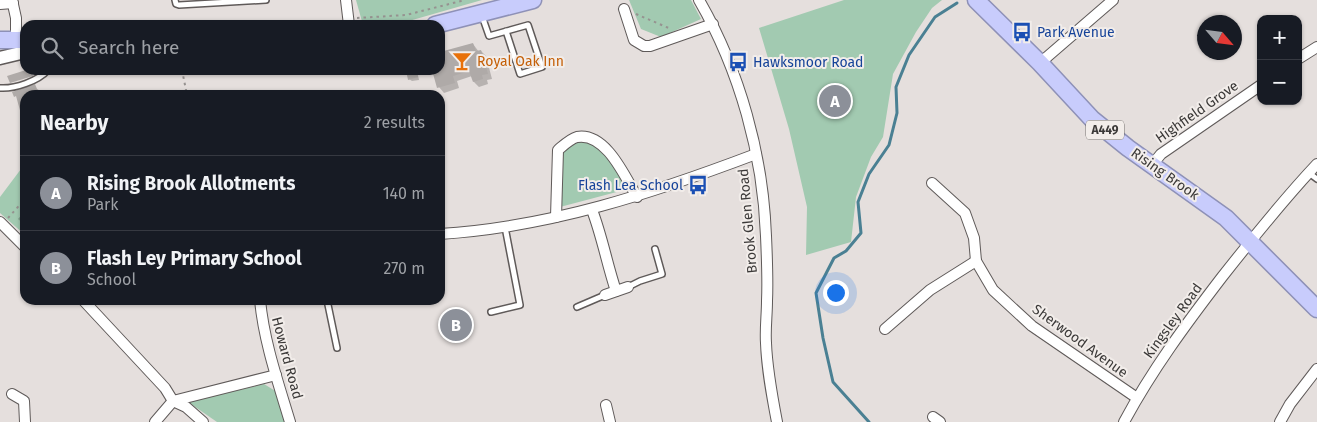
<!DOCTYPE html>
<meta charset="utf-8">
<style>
body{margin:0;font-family:"Fira Sans",sans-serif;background:#20242c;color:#f1f3f6}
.controls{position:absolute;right:15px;top:15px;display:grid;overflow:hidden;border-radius:10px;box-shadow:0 1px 4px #0004}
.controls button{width:45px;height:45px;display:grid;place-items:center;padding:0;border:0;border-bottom:1px solid #363941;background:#171b24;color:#f1f3f6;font:25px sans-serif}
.compass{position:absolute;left:1197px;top:15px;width:45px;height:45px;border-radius:50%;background:#171b24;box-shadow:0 1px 4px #0004;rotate:118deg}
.you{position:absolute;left:835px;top:292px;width:18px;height:18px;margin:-12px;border:4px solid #fff;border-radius:50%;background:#1a73e8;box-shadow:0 0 0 8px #1a73e833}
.badge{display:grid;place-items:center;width:32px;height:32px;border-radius:50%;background:#8c9099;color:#fff;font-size:16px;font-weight:700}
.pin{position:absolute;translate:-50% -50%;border:2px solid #fff;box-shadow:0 1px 5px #0006}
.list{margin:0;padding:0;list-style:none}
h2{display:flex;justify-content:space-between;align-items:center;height:65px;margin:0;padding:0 20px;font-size:21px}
h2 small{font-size:16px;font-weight:400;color:#9ea1a6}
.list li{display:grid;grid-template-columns:32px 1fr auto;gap:15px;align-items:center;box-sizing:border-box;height:75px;padding:0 20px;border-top:1px solid #363941}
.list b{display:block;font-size:19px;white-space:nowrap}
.list p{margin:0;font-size:16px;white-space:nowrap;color:#9ea1a6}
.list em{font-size:16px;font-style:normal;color:#9ea1a6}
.icon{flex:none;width:28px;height:28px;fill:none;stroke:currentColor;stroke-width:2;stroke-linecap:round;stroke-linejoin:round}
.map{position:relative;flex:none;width:1317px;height:422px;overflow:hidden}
.search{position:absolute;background:#171b24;box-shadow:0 1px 4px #0004;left:20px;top:20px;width:425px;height:55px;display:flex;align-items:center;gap:12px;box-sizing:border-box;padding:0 18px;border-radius:15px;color:#9ea1a6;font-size:19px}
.panel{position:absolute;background:#171b24;box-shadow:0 1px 4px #0004;left:20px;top:90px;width:425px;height:215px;border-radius:15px}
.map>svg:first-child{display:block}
.green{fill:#a2cab1}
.shadow{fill:#0003}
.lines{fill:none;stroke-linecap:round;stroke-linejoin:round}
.stream{stroke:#4a8093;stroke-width:3}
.building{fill:#afaaa8}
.service-casing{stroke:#5f5a59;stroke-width:8}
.minor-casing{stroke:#5f5a59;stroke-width:12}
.tertiary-casing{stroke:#5f5a59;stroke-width:15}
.trunk-casing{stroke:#8e91b7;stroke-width:19}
.path{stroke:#969290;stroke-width:2;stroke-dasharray:2.5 4;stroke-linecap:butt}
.service{stroke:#fff;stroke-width:5}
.minor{stroke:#fff;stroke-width:10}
.tertiary{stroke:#fff;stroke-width:12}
.trunk{stroke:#c8ccfc;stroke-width:16}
.labels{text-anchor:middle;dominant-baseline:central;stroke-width:4;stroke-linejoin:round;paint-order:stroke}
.shield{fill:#f2edea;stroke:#726f6d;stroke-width:1}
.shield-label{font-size:12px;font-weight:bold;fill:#3b3938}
.transit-label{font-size:14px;fill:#164399;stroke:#f2edea;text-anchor:start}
.food-label{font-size:14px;fill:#c56008;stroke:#f2edea;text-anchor:start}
.street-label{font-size:14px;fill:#3b3938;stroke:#f2edea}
</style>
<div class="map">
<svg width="1317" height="422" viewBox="0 0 1317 422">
<rect width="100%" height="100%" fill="#e5dfdd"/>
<!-- green -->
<g class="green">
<polygon points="356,0 482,0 395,25 363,25"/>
<polygon points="629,0 691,0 701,19 661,37 641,29"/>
<polygon points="844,0 942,0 932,8 916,32 893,74 883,137 871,157 856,197 851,242 806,255 807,207 789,129 759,28"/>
<polygon points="577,140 591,141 606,152 628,189 560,207 559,163 564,148"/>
<polygon points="21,169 25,173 25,235 0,213 0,197"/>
<polygon points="264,384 277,392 285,422 217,422 188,402"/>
</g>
<!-- shadow -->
<g class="shadow">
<polygon points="473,44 479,52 481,51 486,56 492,79 487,80 488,84 479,87 474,82 472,76 457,81 459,88 444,93 439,87 434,70 440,70 440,54"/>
<polygon points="407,70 417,70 419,80 412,81 409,79"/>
<polygon points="25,211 25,225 18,219"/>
</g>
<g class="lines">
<!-- stream -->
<polyline class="stream" points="869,422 833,382 823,338 816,293 834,258 846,251 861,233 858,202 869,174 889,145 897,113 896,87 909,55 935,17 957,3"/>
</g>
<!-- building -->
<g class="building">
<polygon points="473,43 476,51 481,50 488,74 482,75 483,79 473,82 469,71 453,76 455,83 437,88 432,70 440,70 440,52"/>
<polygon points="26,70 31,70 33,76 10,83 7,76"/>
<polygon points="406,70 416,70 418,77 408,80"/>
<polygon points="35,84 37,89 47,95 25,95 25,121 23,121 16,96 14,97 12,92"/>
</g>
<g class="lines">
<defs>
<g id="service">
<polyline points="175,0 176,4 179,5 266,0"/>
<polyline points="482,16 489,36 528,25 542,67 520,74 506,31"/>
<path d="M0,88C15,89 38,81 48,70"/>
<polyline points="1309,173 1317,179"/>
<polyline points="628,287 640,281 662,274 655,249"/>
<polyline points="327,300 337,348"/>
<polyline points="577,307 605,295"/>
<polyline points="491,312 520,305 505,227"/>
</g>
<g id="minor">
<polyline points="12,0 16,18 16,40"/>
<polyline points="346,0 349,25"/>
<path d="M699,0C740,71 763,155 766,236C767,258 768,280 767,301C767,315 765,329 766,343C767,370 772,396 777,422"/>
<polyline points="0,4 13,3"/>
<polyline points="624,9 634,40 644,46 650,46 713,24"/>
<polyline points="1298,59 1317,47"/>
<polyline points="1040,63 1113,0"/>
<polyline points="1152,165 1161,154 1261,85"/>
<polyline points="932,183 965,213 974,238 976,261 993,290 1032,326 1137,398"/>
<path d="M592,210C602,236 607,264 616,291"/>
<path d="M556,217L558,150C564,145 570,139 577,137C606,132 625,177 637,197"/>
<polyline points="0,222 25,247"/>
<path d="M440,234C551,227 653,193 756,154"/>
<polyline points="605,295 628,287"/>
<polyline points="83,300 165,388 173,401 186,407 203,422"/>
<path d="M260,300C264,342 278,382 290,422"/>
<polyline points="885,329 930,290 976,261"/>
<polyline points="12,394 24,401 25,422"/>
<polyline points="606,405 610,422"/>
<polyline points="933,417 940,422"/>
<polyline points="155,422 173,401 276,375"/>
<path d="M1124,422C1152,370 1186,324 1222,277C1252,239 1283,200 1317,164"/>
<polyline points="1280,422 1290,404 1317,369"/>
</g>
<polyline id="tertiary" points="0,58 25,52"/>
<g id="trunk">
<polyline points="976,0 1040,63 1092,119 1128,148 1226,218 1317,309"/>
<polyline points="435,25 533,0"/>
<polyline points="0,40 25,40"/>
</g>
</defs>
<!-- service casing -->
<use href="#service" class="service-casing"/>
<!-- minor casing -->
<use href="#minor" class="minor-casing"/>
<!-- tertiary casing -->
<use href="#tertiary" class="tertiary-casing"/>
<!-- trunk casing -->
<use href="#trunk" class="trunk-casing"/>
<!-- path -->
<g class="path">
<polyline points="636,14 671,29"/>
<polyline points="357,18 406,15 465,0"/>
<polyline points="182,70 187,95"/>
<polyline points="8,218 25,199"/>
</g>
<!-- service -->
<use href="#service" class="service"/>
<!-- minor -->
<use href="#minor" class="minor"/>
<!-- tertiary -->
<use href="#tertiary" class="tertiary"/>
<!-- trunk -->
<use href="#trunk" class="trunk"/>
</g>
<!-- icons -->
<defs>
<symbol id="bus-bare" viewBox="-9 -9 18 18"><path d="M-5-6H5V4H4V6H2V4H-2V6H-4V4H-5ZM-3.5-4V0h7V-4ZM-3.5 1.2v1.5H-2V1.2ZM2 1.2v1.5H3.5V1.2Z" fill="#1a4fb4" stroke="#f2edea" stroke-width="2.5" paint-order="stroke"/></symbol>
<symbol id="bar-bare" viewBox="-9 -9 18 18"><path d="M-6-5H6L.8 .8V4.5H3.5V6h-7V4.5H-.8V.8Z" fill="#e8710a" stroke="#f2edea" stroke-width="2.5" paint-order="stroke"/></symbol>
</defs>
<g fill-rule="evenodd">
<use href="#bus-bare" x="1008" y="18" width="28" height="28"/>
<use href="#bar-bare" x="448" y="47" width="28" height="28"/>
<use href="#bus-bare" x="724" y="48" width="28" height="28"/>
<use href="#bus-bare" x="684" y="171" width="28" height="28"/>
</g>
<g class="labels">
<!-- shield labels -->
<rect class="shield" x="1086" y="120.5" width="38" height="19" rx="4"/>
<g class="shield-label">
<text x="1105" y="130">A449</text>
</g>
<!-- transit labels -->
<g class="transit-label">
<text x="1037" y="32">Park Avenue</text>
<text x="753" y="62">Hawksmoor Road</text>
<text x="683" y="185" text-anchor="end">Flash Lea School</text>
</g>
<!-- food labels -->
<g class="food-label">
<text x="477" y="61">Royal Oak Inn</text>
</g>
<!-- street labels -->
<g class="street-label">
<text transform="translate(1197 112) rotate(-35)">Highfield Grove</text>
<text transform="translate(1165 174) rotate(35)">Rising Brook</text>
<text transform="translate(748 221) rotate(-95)">Brook Glen Road</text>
<text transform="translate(1173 321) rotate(-54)">Kingsley Road</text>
<text transform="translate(1080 341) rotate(36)">Sherwood Avenue</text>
<text transform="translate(287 358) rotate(75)">Howard Road</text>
</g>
</g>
</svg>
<div class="controls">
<button>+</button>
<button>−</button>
</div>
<svg class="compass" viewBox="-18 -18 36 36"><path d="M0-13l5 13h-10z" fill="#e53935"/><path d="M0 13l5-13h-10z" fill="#9ea1a6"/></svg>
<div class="you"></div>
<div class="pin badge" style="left:835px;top:101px">A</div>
<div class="pin badge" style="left:456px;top:325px">B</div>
<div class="search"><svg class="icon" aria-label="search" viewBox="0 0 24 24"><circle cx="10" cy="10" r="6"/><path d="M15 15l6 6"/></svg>Search here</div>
<section class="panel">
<h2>Nearby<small>2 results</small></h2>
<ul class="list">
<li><span class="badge">A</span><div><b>Rising Brook Allotments</b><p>Park</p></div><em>140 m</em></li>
<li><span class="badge">B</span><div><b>Flash Ley Primary School</b><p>School</p></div><em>270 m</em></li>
</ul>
</section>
</div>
